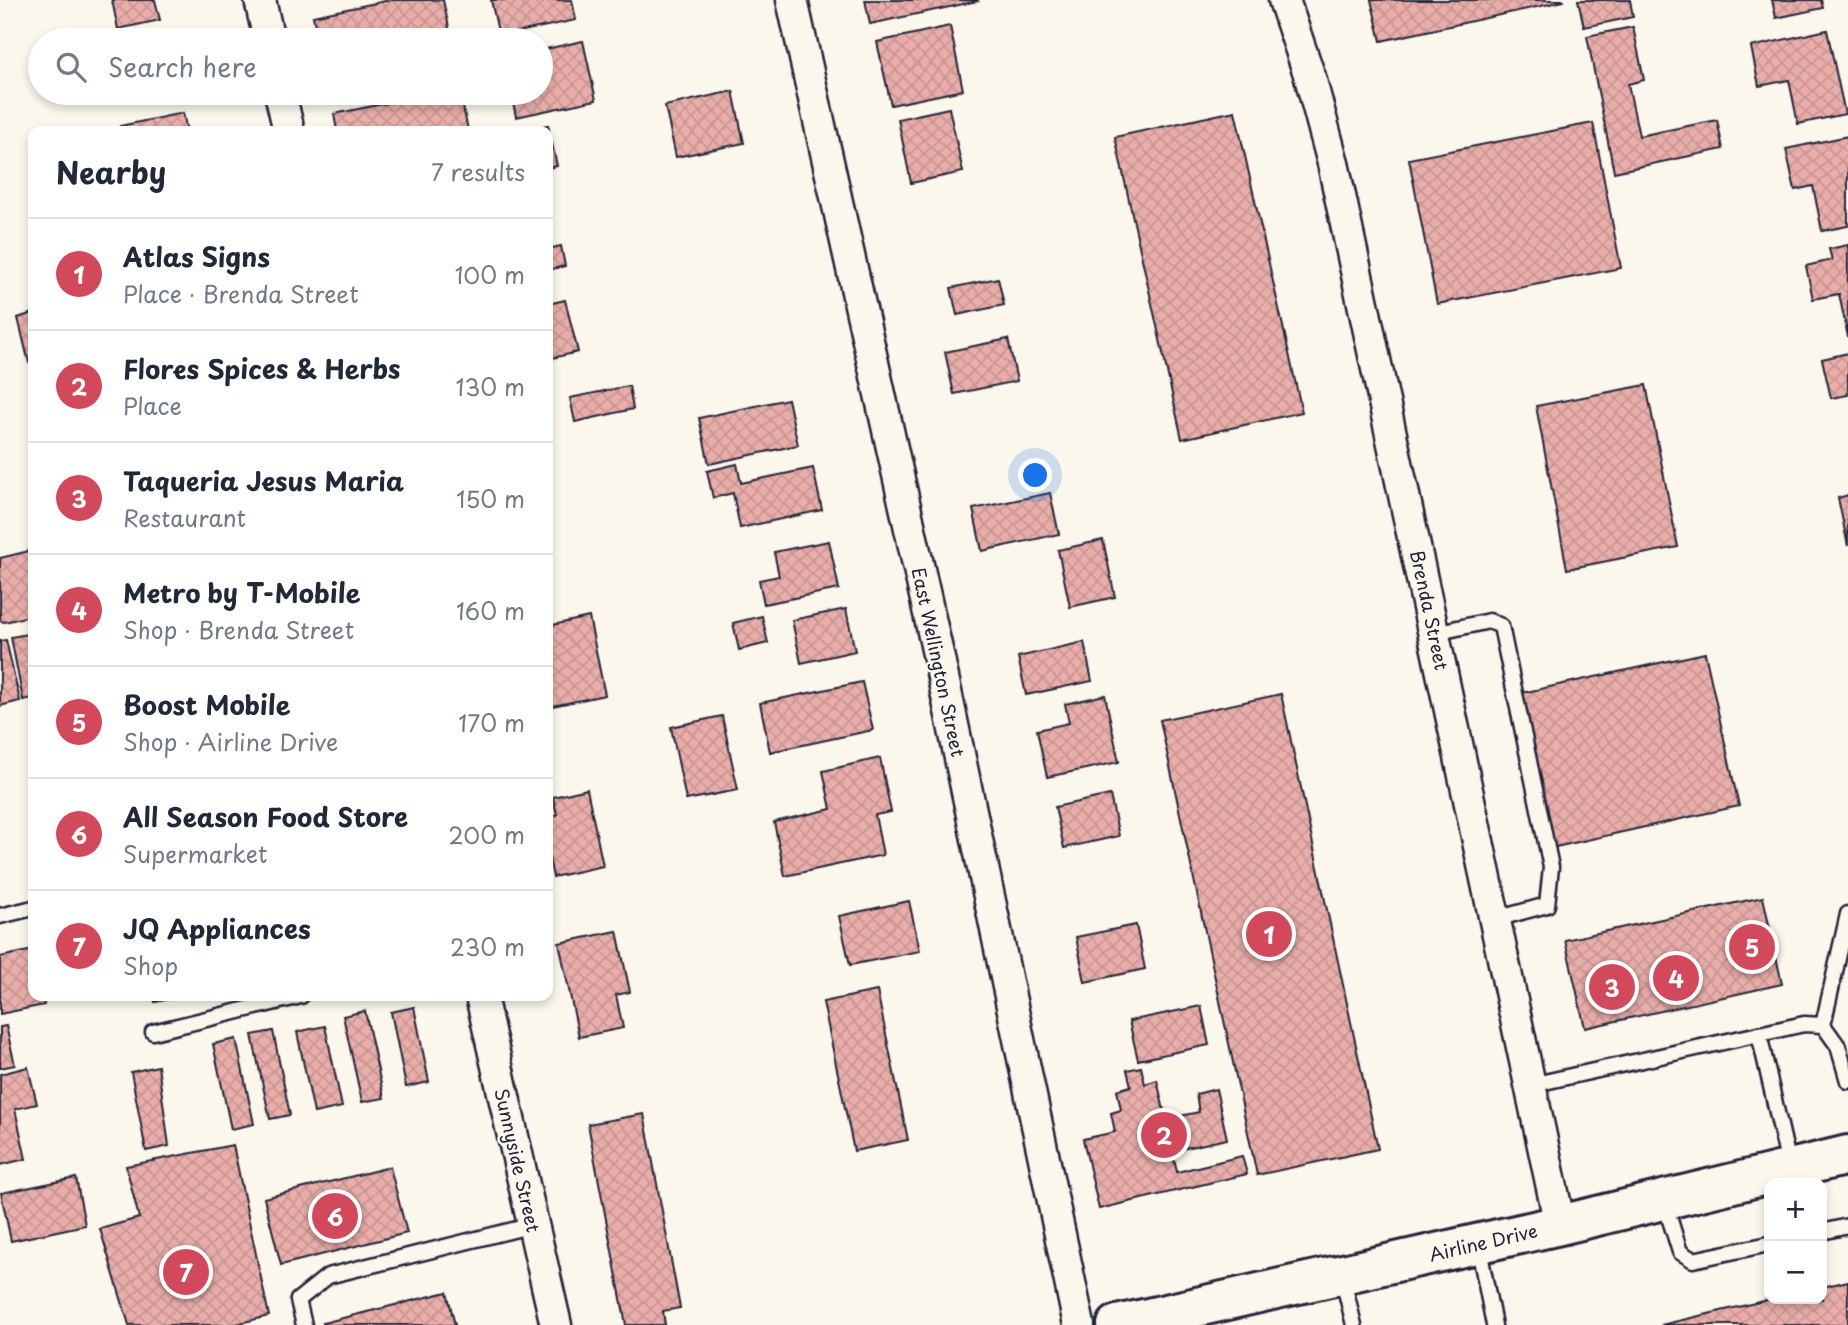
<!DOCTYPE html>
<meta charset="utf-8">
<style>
body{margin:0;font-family:"Playpen Sans",sans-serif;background:#f6f6f7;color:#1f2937}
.controls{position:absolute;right:21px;bottom:21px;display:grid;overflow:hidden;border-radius:14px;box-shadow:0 4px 10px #0003}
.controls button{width:63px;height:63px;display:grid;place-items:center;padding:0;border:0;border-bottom:2px solid #e0e1e3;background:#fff;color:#1f2937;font:35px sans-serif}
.you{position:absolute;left:1036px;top:476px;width:24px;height:24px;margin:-18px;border:5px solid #fff;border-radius:50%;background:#1a73e8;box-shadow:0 0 0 10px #1a73e833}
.badge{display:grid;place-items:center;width:46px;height:46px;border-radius:50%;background:#d1495b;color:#fff;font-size:23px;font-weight:700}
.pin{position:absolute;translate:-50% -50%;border:4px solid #fff;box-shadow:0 2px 7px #0006}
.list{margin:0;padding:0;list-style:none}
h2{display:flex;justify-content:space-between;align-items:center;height:91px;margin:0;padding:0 28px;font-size:30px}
h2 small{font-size:23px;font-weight:400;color:#747a83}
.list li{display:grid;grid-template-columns:46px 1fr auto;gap:21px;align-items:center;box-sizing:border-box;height:112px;padding:0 28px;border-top:2px solid #e0e1e3}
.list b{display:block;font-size:26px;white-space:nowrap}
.list p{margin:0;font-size:23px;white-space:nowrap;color:#747a83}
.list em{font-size:23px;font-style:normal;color:#747a83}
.icon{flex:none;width:38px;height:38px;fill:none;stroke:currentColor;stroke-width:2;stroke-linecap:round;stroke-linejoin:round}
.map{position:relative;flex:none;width:1848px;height:1325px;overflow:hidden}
.search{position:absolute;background:#fff;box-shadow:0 4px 10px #0003;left:28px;top:28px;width:525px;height:77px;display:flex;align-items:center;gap:18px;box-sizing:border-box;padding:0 24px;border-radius:38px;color:#747a83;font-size:26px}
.panel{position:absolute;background:#fff;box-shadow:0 4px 10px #0003;left:28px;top:126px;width:525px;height:875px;border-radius:14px}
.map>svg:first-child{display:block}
.building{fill:url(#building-cross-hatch);stroke:#22223b;stroke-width:2}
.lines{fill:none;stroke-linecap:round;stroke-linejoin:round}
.service-casing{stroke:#22223b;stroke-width:19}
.minor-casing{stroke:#22223b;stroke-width:35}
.secondary-casing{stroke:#22223b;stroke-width:44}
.service{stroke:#fbf7ec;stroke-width:14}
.minor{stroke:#fbf7ec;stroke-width:30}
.secondary{stroke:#fbf7ec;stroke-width:38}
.labels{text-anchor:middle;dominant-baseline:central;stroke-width:5;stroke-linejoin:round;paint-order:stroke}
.street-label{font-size:18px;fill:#22223b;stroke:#fbf7ec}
</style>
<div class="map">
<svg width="1848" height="1325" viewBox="0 0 1848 1325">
<defs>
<pattern id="building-cross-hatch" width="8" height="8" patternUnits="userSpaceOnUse" patternTransform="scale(1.75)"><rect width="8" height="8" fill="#e9aea9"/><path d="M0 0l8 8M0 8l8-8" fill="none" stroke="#c89592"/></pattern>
</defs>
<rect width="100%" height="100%" fill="#fbf7ec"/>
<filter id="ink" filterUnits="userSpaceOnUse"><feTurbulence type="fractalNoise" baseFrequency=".0143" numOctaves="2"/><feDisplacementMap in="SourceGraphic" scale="14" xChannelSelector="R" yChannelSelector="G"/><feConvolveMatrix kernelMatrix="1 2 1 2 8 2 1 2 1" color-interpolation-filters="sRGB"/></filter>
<g filter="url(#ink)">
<!-- building -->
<g class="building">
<polygon points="112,0 155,0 160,20 118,29"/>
<polygon points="390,0 443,0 450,32 413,40 318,40 313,16"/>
<polygon points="491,0 572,0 576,20 499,36"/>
<polygon points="865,0 977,0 978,1 870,24"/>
<polygon points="1371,0 1564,0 1564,1 1381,41"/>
<polygon points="1578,0 1630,0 1633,17 1584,27"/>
<polygon points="1772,0 1821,0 1823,8 1776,18"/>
<polygon points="950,26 963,90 891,105 877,42"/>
<polygon points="1633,27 1644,80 1628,84 1639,136 1717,120 1723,149 1614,172 1587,36"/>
<polygon points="1827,30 1845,114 1798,124 1789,80 1759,86 1751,47"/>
<polygon points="583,41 596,100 516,117 511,93 541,93 541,50"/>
<polygon points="733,91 744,143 676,157 665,106"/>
<polygon points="435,93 460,93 468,130 337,131 334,114"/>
<polygon points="949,108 963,172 911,183 898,119"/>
<polygon points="1235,111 1302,412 1182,439 1115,137"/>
<polygon points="183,113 187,131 121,131 120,126"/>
<polygon points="1593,123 1621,268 1437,304 1409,159"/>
<polygon points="548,125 557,166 548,168 548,131 518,131"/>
<polygon points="1848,136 1848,226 1822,231 1813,186 1795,190 1786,149"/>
<polygon points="1848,245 1848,337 1839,294 1813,299 1806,266 1832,260 1829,249"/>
<polygon points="561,246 565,266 548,270 548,249"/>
<polygon points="998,278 1004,305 957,315 951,288"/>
<polygon points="565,300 578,352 548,359 548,304"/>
<polygon points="33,313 33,362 29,363 18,318"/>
<polygon points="1008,339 1017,381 954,394 945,352"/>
<polygon points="1848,353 1848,395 1831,398 1822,359"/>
<polygon points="1646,385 1678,547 1567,569 1536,406"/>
<polygon points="629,386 633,409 575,422 570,398"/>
<polygon points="788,399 798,445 709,464 699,418"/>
<polygon points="737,464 741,483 813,468 822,510 740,528 733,493 713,498 707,471"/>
<polygon points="1050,493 1059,534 982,551 973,509"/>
<polygon points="1848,495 1848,546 1838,498"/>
<polygon points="1103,540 1115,597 1070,607 1058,550"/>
<polygon points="829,541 839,589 764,604 759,580 779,576 774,552"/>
<polygon points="33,550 33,615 5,622 0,621 0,558"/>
<polygon points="846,609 855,651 801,663 792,620"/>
<polygon points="762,616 768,643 739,650 733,623"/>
<polygon points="589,617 605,695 548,707 548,626"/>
<polygon points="33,633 33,698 23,700 11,637"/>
<polygon points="6,640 20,701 0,706 0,641"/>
<polygon points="1084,642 1092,681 1026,695 1018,657"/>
<polygon points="1705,653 1739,806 1551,848 1517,694"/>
<polygon points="862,682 873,730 770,752 760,703"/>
<polygon points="1281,694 1378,1149 1257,1175 1160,720"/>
<polygon points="1105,695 1119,762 1047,777 1037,730 1069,723 1065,704"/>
<polygon points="722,716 738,790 686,800 671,727"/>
<polygon points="880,758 891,812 875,815 883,855 785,876 774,822 831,809 823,771"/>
<polygon points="587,789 603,866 553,877 548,853 548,817 557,815 553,797"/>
<polygon points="1110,795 1119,836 1064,848 1055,807"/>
<polygon points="1763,897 1782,984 1585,1028 1565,940"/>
<polygon points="909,901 920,951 850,965 839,916"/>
<polygon points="1136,925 1145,969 1085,982 1076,937"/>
<polygon points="617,931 630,992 616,995 623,1028 579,1037 559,943"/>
<polygon points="33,950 33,996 42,996 44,1005 0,1014 0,957"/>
<polygon points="877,991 908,1140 854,1151 823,1002"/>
<polygon points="154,996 184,996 155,1002"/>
<polygon points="1201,1006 1209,1045 1138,1060 1129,1021"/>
<polygon points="414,1007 429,1082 406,1087 391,1012"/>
<polygon points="365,1011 384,1098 362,1102 343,1016"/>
<polygon points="6,1026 15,1065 0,1068 0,1027"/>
<polygon points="325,1026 342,1107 314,1113 297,1032"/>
<polygon points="273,1031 290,1115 270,1119 252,1035"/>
<polygon points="236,1039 254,1124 231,1129 213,1044"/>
<polygon points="158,1066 169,1146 146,1151 131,1072"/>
<polygon points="28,1067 37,1104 15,1109 26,1159 0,1165 0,1074"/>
<polygon points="1141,1067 1145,1084 1157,1080 1166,1119 1199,1112 1196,1094 1216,1089 1227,1139 1172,1151 1177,1172 1242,1156 1247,1174 1099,1209 1083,1139 1115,1132 1111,1113 1121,1110 1117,1090 1131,1086 1127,1070"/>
<polygon points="644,1114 680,1308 663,1311 665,1325 626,1325 588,1124"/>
<polygon points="233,1145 269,1316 232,1325 129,1325 100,1229 139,1218 126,1166"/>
<polygon points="390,1167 407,1233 281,1265 264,1198"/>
<polygon points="76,1178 85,1225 11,1241 1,1193"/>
<polygon points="1848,1281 1848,1325 1661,1325 1772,1299 1822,1299 1822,1287"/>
<polygon points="447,1292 455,1325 324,1325 323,1323"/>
</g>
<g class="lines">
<defs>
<g id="service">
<polyline points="1435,633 1489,621 1501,626 1551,867 1547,905 1496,919"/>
<polyline points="1848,914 1823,1025 1838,1046 1848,1081"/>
<polyline points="0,916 33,908"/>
<polyline points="153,1032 301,996"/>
<polyline points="1759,1034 1790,1169"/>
<polyline points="1531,1085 1804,1024 1823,1025"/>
<polyline points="1664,1201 1680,1252 1693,1260 1769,1244"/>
<polyline points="1822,1232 1848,1226"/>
<polyline points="1478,1244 1494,1325"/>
<polyline points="1342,1275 1354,1325"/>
<polyline points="304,1325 298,1300 328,1276 533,1225"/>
</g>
<g id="minor">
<polyline points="260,0 269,40"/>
<polyline points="792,0 940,663 1079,1325"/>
<polyline points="1284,0 1310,77 1333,163 1560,1225"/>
<polyline points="280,93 289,131"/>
<polyline points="481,996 556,1325"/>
</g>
<polyline id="secondary" points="1117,1325 1560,1225 1848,1155"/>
</defs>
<!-- service casing -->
<use href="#service" class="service-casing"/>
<!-- minor casing -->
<use href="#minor" class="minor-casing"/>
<!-- secondary casing -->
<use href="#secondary" class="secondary-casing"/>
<!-- service -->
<use href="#service" class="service"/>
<!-- minor -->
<use href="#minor" class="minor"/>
<!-- secondary -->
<use href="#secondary" class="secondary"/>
</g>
</g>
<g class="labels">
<!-- street labels -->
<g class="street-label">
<text transform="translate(1430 610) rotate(78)">Brenda Street</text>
<text transform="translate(939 662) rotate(78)">East Wellington Street</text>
<text transform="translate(518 1160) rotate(77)">Sunnyside Street</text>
<text transform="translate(1483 1242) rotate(-13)">Airline Drive</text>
</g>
</g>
</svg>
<div class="controls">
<button>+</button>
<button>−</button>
</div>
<div class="you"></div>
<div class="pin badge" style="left:1269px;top:934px">1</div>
<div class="pin badge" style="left:1164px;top:1135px">2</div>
<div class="pin badge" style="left:1612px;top:987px">3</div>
<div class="pin badge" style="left:1676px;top:978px">4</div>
<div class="pin badge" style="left:1752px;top:947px">5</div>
<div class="pin badge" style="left:335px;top:1216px">6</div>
<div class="pin badge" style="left:186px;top:1272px">7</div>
<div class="search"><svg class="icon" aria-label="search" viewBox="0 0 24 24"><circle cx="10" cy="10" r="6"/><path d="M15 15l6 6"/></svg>Search here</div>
<section class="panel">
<h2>Nearby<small>7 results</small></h2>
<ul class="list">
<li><span class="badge">1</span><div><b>Atlas Signs</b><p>Place · Brenda Street</p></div><em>100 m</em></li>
<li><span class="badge">2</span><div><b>Flores Spices &amp; Herbs</b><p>Place</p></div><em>130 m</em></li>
<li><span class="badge">3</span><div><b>Taqueria Jesus Maria</b><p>Restaurant</p></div><em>150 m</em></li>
<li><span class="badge">4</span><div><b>Metro by T-Mobile</b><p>Shop · Brenda Street</p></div><em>160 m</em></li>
<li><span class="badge">5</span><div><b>Boost Mobile</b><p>Shop · Airline Drive</p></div><em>170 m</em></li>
<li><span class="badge">6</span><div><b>All Season Food Store</b><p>Supermarket</p></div><em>200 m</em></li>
<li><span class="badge">7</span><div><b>JQ Appliances</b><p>Shop</p></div><em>230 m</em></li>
</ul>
</section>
</div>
